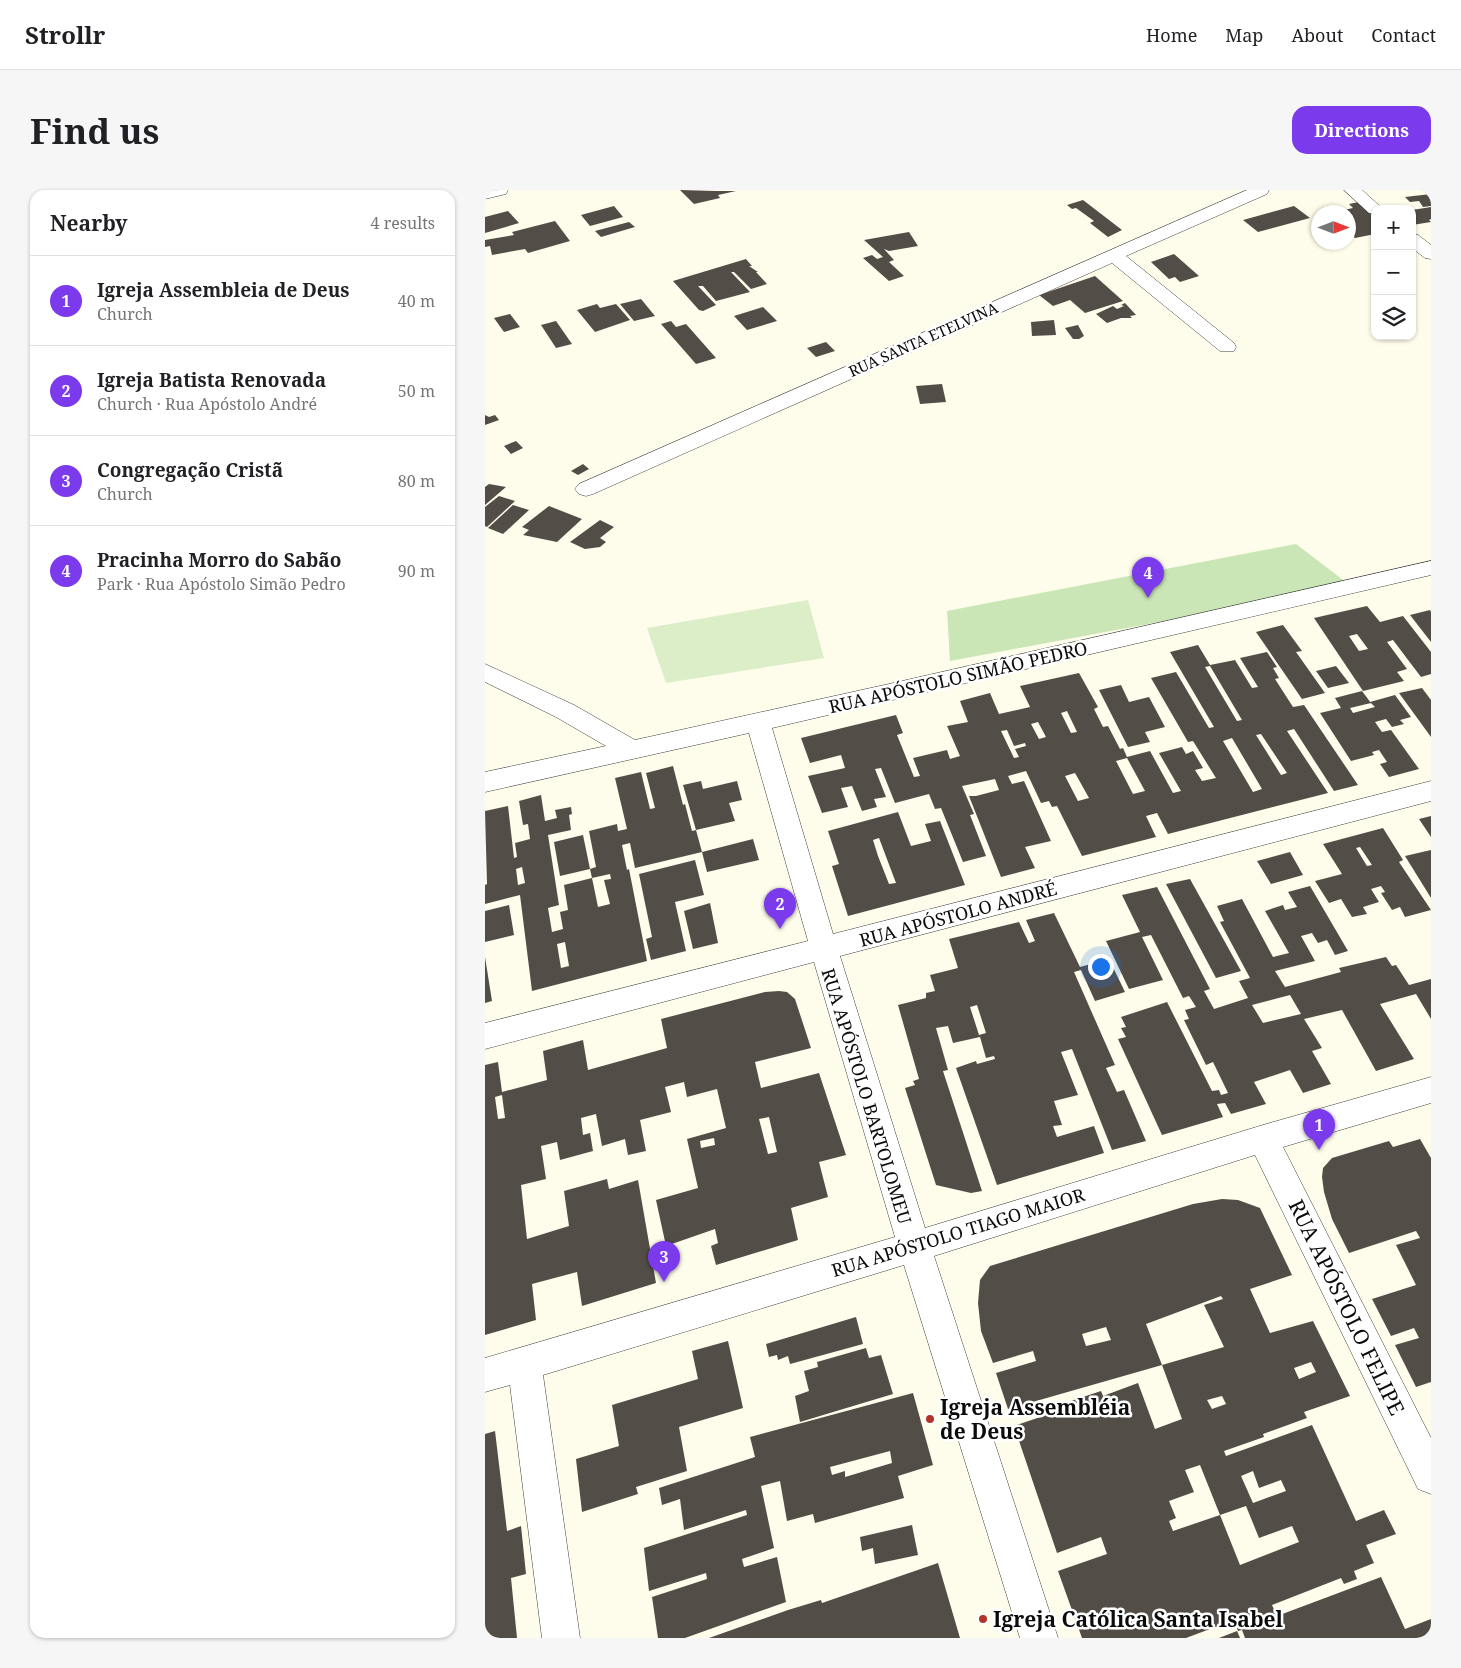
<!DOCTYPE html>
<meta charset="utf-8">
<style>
body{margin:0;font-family:"Noto Serif",serif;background:#f6f6f6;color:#202124}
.controls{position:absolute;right:15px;top:15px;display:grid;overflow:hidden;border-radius:10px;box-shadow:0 1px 4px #0004}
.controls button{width:45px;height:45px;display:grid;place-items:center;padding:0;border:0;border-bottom:1px solid #e0e0e0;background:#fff;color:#202124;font:25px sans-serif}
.compass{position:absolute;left:826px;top:15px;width:45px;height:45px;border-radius:50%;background:#fff;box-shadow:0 1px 4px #0004;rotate:90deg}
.you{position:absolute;left:615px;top:776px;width:18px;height:18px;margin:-12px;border:4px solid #fff;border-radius:50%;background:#1a73e8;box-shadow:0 0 0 8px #1a73e833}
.badge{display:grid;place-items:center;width:32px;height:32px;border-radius:50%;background:#7c3aed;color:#fff;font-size:16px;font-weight:700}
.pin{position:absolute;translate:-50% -41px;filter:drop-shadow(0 1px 2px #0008)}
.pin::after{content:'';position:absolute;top:26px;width:18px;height:15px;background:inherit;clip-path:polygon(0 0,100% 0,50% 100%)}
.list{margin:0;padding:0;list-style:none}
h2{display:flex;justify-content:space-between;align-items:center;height:65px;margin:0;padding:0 20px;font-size:21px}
h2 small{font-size:16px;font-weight:400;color:#757577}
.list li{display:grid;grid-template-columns:32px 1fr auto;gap:15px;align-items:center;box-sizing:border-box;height:90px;padding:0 20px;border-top:1px solid #e0e0e0}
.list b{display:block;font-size:19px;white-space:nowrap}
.list p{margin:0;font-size:16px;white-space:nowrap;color:#757577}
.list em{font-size:16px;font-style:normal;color:#757577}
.icon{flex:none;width:28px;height:28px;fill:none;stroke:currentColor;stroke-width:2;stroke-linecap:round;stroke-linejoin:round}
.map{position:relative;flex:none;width:946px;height:1448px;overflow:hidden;border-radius:15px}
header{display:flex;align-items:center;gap:30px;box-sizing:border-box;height:70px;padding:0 25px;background:#fff;border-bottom:1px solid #e0e0e0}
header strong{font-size:24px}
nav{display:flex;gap:28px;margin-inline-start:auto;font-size:18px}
.intro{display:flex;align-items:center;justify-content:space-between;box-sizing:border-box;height:120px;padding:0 30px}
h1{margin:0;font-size:35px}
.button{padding:12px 22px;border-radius:15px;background:#7c3aed;color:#fff;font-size:18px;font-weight:700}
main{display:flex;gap:30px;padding:0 30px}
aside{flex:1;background:#fff;border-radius:15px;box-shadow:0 1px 4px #0004}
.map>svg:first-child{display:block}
.green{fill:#cae6b6}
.pitch{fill:#dceec7}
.building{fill:#534d48;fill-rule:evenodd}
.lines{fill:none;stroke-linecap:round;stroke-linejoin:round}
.minor-casing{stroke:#3e3e3e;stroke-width:1}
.minor{fill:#fff;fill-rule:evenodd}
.poi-dot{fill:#b3322a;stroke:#fff;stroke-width:2}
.labels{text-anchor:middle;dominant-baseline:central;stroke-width:5;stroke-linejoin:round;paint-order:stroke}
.far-street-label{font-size:15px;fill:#0b0b0b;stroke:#fff}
.street-label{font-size:18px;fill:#0b0b0b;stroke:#fff}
.near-street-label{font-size:21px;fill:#0b0b0b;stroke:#fff}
.near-poi-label{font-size:21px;font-weight:bold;fill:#0b0b0b;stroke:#fff;text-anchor:start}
</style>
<header>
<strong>Strollr</strong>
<nav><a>Home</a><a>Map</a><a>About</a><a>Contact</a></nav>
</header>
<div class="intro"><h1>Find us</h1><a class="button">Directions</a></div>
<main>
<aside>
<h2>Nearby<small>4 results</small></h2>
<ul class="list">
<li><span class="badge">1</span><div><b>Igreja Assembleia de Deus</b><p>Church</p></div><em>40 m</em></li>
<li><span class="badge">2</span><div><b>Igreja Batista Renovada</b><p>Church · Rua Apóstolo André</p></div><em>50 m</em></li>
<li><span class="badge">3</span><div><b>Congregação Cristã</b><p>Church</p></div><em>80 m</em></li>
<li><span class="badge">4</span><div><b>Pracinha Morro do Sabão</b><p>Park · Rua Apóstolo Simão Pedro</p></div><em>90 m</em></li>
</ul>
</aside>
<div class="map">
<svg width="946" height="1448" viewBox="0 0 946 1448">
<rect width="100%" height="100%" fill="#fefcea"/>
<!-- green -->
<polygon class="green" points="811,354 866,396 465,471 462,421"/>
<!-- pitch -->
<polygon class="pitch" points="323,410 339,468 181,493 162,438"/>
<!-- building -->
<g class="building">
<polygon points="195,0 230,1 251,1 233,5 235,8 209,14"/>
<polygon points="946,4 946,16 938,17 934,11 925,12 920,7"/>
<polygon points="598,10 637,40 623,47 605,33 609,31 591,18 587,19 582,15"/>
<polygon points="879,11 890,20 890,44 870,48 864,42 864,22 850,22 868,18 864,14"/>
<polygon points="129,16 138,27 105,36 96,25"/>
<polygon points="809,16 825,28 773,42 758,30"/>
<polygon points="946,17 946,29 944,30 946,32 927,35 927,20"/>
<polygon points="23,21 34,33 0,43 0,27"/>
<polygon points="70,31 85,51 43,63 40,59 7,65 5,56 0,57 0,50 29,45 27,42"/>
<polygon points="144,32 150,37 116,47 110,41"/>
<polygon points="424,42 433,56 404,61 399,59 409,70 404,72 419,86 404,91 378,68 387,65 392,69 398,67 379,50"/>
<polygon points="689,64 714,86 695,92 690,87 684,89 666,72"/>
<polygon points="261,69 267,76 264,76 273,82 271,82 282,94 266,99 249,82 246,82 265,102 231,111 218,96 213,96 231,115 218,121 214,120 188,91"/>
<polygon points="610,86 638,111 600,123 585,110 568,116 554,105"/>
<polygon points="156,109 170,126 149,131 135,114"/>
<polygon points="640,113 651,125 645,126 647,128 636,128 622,133 611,124 628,116 632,119 639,116 636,115"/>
<polygon points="112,114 115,118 131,114 145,130 110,142 92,120"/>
<polygon points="278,117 292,131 262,140 249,126"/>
<polygon points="25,124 35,137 19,142 9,128"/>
<polygon points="569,130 571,145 547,146 546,132"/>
<polygon points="71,131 87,154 71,158 56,135"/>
<polygon points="186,131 191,137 201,134 231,168 211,174 176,134"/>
<polygon points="593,135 599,146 594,149 588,149 580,138"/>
<polygon points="341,152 350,161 331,167 322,158"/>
<polygon points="457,194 461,212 435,214 431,196"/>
<polygon points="0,225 4,227 10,225 14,230 0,235"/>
<polygon points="31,251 38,258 26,264 19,256"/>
<polygon points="98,274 104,279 93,285 86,281"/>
<polygon points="4,294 21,297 0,315 0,297"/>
<polygon points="14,306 30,311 2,337 0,336 0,317"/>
<polygon points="28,315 44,320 18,344 3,338"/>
<polygon points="64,316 97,329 72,352 38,345 44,340 37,337"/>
<polygon points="115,330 129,337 115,348 121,352 115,357 100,359 85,352"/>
<path d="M882,416L895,432L918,426L946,462V484L936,487L908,450L902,452L922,479L912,482L919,491L878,501L829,428ZM872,444L883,459L874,461L864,446Z"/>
<polygon points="945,420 946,422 946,452 925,425"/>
<polygon points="798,435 817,461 811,462 840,503 817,509 771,442"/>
<path d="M713,455L725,475L750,470L767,498L773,497L755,468L782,462L792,477L788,478L794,488L790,489L808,517L819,515L873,595L849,601L809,539L802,541L843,603L683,644L672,623L661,626L671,647L597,666L572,616L567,617L564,611L556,613L541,581L523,586L527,594L539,591L566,651L540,657L550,678L516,687L484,606H491L514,600L510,589L477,596L489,624L485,625L501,666L478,672L456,618L450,619L444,604L410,613L396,578L390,579L401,607L389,609L392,617L377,621L367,596L356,598L363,617L337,623L323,586L360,578L356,565L325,573L316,548L411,525L418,543L412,545L429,587L435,586L428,568L462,560L465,569L475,566L462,536L483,532L475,511L505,503L514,524L545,517L535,496L594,483L613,517L609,519L618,537L623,536L635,559L638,558L642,567L665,561L688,603L696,601L674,563L697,557L701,564L708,561L718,578L710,580L717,591L731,588L708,551L703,552L666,488L691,482L724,538L729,537L685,462ZM725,476L757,530L752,531L720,477ZM582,521L592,542L586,543L576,523ZM553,532L561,547L554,549L546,534ZM522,540L529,556L540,553L541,556L530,559L534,567L529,568L516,541ZM776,544L802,583L796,585L771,545ZM747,548L777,599L768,602L738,551ZM642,568L660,601L648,604L631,571ZM590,583L604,608L593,611L580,586Z"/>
<polygon points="851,476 864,493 843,498 831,481"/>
<polygon points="636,495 644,512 664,507 680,537 660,542 665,552 643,557 614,500"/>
<polygon points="937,498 946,510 946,547 914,503"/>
<polygon points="877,501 886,513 865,518 868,523 890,517 885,512 910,505 926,527 915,530 919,534 907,537 901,529 890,532 897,542 906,540 934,579 904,587 895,574 902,572 894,560 887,562 889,565 866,571 835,523 856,518 850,508"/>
<path d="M188,576L198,615L200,614L207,641L211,640L217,662L268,649L274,670L222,682L217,662L150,678L145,653L137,655L142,680L144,679L162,771L47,801L35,705L0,714V695L2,694L0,621L23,616L29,668L32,667L30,653L45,649L43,634L38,635L34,611L56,605L60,631L72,628L70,620L86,617L87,624L84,625L86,640L63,645L74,715L63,718L67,742L78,739L75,722L83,720L79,695L107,688L105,679L111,677L104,641L132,634L133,641L142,639L130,588L156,582L165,619L170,618L161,583ZM37,677L40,693L33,695L31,679ZM125,684L126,689L119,690L125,714L113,717L107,688ZM80,752L84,776L76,778L72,754Z"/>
<polygon points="216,591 218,599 252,591 257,610 244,613 250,631 211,640 198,595"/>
<path d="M413,622L426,656L446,651L440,634L455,631L480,695L363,726L347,676L354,674L343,641ZM394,648L411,693L404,694L393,666L388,650Z"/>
<polygon points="946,626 946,647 934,629"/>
<path d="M898,638L918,670L914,672L946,720L920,727L915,717L907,720L896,703L900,702L896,696L886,699L894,712L878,717L882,724L867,727L856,709L844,713L830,691L857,684L838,654ZM875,657L887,675L882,676L871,658Z"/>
<polygon points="98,645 105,679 75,686 69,652"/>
<polygon points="946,660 946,708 920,666"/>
<polygon points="805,662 818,685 786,694 772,671"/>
<polygon points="210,670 219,705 190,712 201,761 166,770 161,749 167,747 154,684"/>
<polygon points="705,689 756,781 731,788 681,694"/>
<path d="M825,696L863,761L850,765L842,750L833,753L827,743L816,746L830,771L790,781L800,797L856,782L854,778L901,767L907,776L911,775L924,795L946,789V829L931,804L895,814L929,869L891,881L857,820L819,829L837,858L827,861L846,894L818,903L805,880L769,892L781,914L746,924L740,913L732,914L738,927L677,945L633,849L641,847L636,838L641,837L636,827L682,812L727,901L734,900L736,905L743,903L728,872L721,875L699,830L704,829L700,820L711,817L704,806L698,808L666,745L657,747L678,790L644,799L621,751L655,742L637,705L672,697L725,799L719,801L729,819L763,808L754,791L765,788L735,732L739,731L732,716L757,709L788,767L804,763L780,721L798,715L800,720L812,717L803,702ZM805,805L816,824L778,833L767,815Z"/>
<polygon points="225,713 233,753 208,759 199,721"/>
<polygon points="24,715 29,745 0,752 0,721"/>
<path d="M569,723L595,777L624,769L640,802L610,811L596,780L589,782L630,875L621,878L632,902L639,900L661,951L627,960L587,859L576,862L593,905L569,911L577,935L568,936L572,947L609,936L619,963L512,995L471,878L491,871L492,874L510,869L509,866L501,868L495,847L468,853L463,836L451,838L463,880L458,881L497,1001L486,1003L451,995L420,898L430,895L428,891L434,889L413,815L441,808V803L450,801L445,785L473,778L464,749L534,732L544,753L550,751L541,730ZM492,815L501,843L494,845L485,817Z"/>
<polygon points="0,767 7,811 0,813"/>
<path d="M294,801L302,802L310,809L326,858L270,872L276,898L334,883L361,965L334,972L343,1007L306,1018L313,1050L231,1075L226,1056L233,1053L230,1039L181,1056L171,1010L213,998L202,949L241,938L232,899L202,907L199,892L180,897L186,922L155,930L161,961L143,965L140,949L117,956L111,924L96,928L98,945L105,943L108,961L75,970L72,952L56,956L61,989L36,995L42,1049L84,1036L79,1001L122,989L124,999L153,990L171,1093L97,1116L92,1082L47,1094L51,1130L0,1145V875L13,872L17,902L62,890L58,861L98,850L103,880L182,858L176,829L280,802ZM17,905L20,928L13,929L10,907ZM284,927L292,962L283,964L274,929ZM229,948L230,955L216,958L215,951Z"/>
<polygon points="935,949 946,968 946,1192 931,1197 910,1155 934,1148 929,1138 906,1146 887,1109 931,1095 911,1055 935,1048 931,1041 864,1063 847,1029 839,1002 837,987 838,978 847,968 904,951 908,957"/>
<path d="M737,1009L753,1010L775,1018L807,1085L765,1099L785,1143L828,1131L865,1206L819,1222L822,1228L778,1244L779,1247L739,1261L741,1266L827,1235L871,1331L899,1320L911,1344L881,1355L889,1373L869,1381L872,1389L859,1394L856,1388L787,1415L792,1426L896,1387L920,1439L946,1429V1448H760L757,1440L753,1441L749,1430L701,1448H597L573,1381L622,1364L616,1347L572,1363L529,1236L570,1222L568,1217L616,1201L618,1206L653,1193L670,1239L697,1229L677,1175L739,1157L719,1115L738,1109L736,1106L661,1134L677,1175L523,1219L511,1183L551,1171L548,1161L508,1173L496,1141L493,1113L495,1090L505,1076L708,1014ZM621,1137L626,1150L601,1156L597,1144ZM826,1172L831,1182L814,1189L809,1178ZM737,1206L741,1214L727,1219L722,1210ZM715,1275L735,1325L761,1316L774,1348L807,1336L814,1352L755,1375L735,1325L688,1341L684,1331L691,1328L684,1311L709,1302L700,1280ZM768,1281L774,1298L796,1290L801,1301L768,1313L756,1286Z"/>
<polygon points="371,1127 378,1154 305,1174 303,1166 293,1170 292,1165 284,1167 281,1154"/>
<polygon points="243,1151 258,1218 194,1237 202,1281 151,1297 153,1304 97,1322 91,1269 134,1256 127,1215 213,1189 207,1161"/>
<polygon points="381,1158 384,1168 396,1165 408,1204 315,1232 310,1206 324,1201 319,1181 333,1177 332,1172"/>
<path d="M428,1203L448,1275L413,1286L419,1308L330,1333L328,1324L302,1331L295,1291L276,1296L289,1358L257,1369L259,1377L292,1367L301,1412L200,1448H173L167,1407L222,1389L221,1383L164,1401L159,1358L262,1325L261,1320L199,1340L195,1309L177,1315L174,1298L270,1267L265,1247ZM405,1261L407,1273L360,1287V1281L347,1285L345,1277Z"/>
<polygon points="10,1241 22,1341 36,1336 41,1384 26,1388 32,1448 0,1448 0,1244"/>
<polygon points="427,1335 433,1365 390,1374 388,1358 377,1361 375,1347"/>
<polygon points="453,1373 475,1448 224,1448 303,1420 336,1410 337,1413"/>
<polygon points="752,1441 755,1448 734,1448"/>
</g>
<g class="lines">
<defs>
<g id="minor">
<polygon points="0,0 23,0 21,4 0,9"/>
<polygon points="762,0 784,0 782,4 641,66 749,153 751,157 749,161 735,161 627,73 108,304 101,306 94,304 90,299 94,294"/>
<polygon points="859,0 877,0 898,19 890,19 890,24 884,23"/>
<polygon points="927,44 933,45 946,55 946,69 940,68 927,58"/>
<polygon points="946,371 946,385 287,538 348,744 946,591 946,611 355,766 440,1038 778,935 946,887 946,913 798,957 946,1248 946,1304 933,1299 770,965 449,1066 573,1448 535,1448 419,1075 58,1185 95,1448 57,1448 25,1195 0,1202 0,1168 410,1047 329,772 0,859 0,833 323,751 264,543 0,602 0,582 121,556 71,527 0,492 0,474 89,515 150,550 404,494"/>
</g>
</defs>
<!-- minor casing -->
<use href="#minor" class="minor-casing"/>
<!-- minor -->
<use href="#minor" class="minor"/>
</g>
<!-- markers -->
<g class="poi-dot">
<circle cx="445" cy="1229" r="5"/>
<circle cx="498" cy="1429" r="5"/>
</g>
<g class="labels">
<!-- far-street labels -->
<g class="far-street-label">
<text transform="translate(438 149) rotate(-24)">RUA SANTA ETELVINA</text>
</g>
<!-- street labels -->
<g class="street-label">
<text transform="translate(473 487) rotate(-13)">RUA APÓSTOLO SIMÃO PEDRO</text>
<text transform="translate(473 724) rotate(-15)">RUA APÓSTOLO ANDRÉ</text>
<text transform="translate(382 906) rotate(73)">RUA APÓSTOLO BARTOLOMEU</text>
<text transform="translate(473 1042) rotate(-17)">RUA APÓSTOLO TIAGO MAIOR</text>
</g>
<!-- near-street labels -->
<g class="near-street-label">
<text transform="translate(862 1117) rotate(64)">RUA APÓSTOLO FELIPE</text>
</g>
<!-- near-poi labels -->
<g class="near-poi-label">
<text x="455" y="1217">Igreja Assembléia<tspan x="455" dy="24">de Deus</tspan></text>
<text x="508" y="1429">Igreja Católica Santa Isabel</text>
</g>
</g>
</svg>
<div class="controls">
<button>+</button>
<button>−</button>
<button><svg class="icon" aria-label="layers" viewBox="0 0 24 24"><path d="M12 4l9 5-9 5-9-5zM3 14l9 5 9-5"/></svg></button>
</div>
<svg class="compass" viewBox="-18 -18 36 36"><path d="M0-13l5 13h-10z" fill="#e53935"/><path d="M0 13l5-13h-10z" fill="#757577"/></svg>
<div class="you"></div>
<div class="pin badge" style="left:834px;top:960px">1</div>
<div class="pin badge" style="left:295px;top:739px">2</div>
<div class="pin badge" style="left:179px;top:1092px">3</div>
<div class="pin badge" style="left:663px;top:408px">4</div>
</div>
</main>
